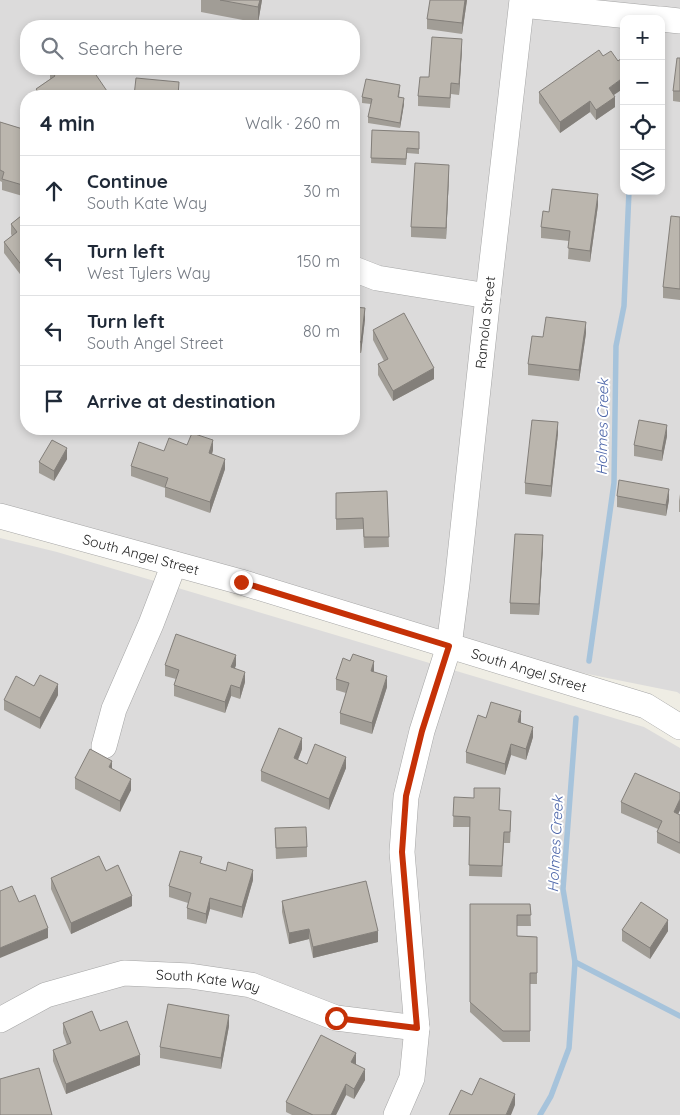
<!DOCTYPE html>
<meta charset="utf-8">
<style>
body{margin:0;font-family:Quicksand,sans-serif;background:#f2f2f3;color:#1f2937}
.controls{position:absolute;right:15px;top:15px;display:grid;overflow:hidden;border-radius:10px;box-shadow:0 2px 8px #0003}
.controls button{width:45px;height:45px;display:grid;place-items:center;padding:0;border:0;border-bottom:1px solid #e0e1e3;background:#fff;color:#1f2937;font:25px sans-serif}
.stop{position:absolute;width:15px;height:15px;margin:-11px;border:4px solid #c53107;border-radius:50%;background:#fff}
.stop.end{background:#c53107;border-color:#fff;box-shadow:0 1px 5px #0008}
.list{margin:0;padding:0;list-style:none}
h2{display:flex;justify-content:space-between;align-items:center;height:65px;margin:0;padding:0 20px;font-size:21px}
h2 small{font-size:16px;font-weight:400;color:#747a83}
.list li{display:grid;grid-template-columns:32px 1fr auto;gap:15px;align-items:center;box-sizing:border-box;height:70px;padding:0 20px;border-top:1px solid #e0e1e3}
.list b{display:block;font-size:19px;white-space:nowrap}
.list p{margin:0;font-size:16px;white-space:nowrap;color:#747a83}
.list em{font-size:16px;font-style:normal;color:#747a83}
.icon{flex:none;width:28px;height:28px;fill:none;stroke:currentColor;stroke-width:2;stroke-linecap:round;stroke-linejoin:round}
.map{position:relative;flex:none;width:680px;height:1115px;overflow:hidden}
.search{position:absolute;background:#fff;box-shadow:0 2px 8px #0003;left:20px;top:20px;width:340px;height:55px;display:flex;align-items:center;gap:12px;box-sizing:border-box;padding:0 18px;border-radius:20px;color:#747a83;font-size:19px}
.panel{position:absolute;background:#fff;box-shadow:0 2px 8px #0003;left:20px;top:90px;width:340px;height:345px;border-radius:20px}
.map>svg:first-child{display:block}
.residential{fill:#dcdbdb;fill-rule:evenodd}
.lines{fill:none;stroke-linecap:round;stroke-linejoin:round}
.stream{stroke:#a6c3db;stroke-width:5.5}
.minor-casing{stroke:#a5a5a5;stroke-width:26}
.minor{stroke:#fff;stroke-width:25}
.wall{fill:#a19d96}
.shaded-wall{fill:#837f7a}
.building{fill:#bbb6ae;stroke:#837f7a}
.route{stroke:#c53107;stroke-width:6}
.labels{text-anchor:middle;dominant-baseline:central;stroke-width:4;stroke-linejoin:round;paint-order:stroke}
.street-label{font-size:14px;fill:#1e1e1e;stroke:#fff}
.water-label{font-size:15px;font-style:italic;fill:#4e67aa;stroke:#fff}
</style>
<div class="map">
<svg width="680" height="1115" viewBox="0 0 680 1115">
<rect width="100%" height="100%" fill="#efede4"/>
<!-- residential -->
<g class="residential">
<path d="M0,0H680V694L677,692L449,646L0,515ZM624,19H661V191H624ZM26,26H354V69H26ZM26,96H354V429H26Z"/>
<polygon points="0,538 57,552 644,727 680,748 680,1115 0,1115"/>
</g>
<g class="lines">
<!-- stream -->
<g class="stream">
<polyline points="589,661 614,483 616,346 624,306 629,191"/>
<polyline points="575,962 680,1016"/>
<polyline points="540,1115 551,1096 569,1048 575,962 563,889 576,718"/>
</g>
<defs>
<g id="minor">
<polyline points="522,5 658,19"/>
<polyline points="661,19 680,21"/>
<polyline points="354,269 377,278 488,296"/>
<path id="s1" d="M0,516L241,582L646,706L680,727"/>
<polyline points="104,746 114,709 151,624 174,564"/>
<path id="s2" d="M0,1020L46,995L124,973L190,976L251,985L336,1018L417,1028"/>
<path id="s3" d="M396,1115L412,1078L417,1028L402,852L406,797L422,731L449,646L457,584L488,296L522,0"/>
</g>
</defs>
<!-- minor casing -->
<use href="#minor" class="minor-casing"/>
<!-- minor -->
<use href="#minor" class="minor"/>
</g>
<!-- wall -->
<g class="wall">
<polygon points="201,0 262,0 258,23 201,12"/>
<polygon points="467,0 462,34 427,29 427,19"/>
<polygon points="462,49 459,95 451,94 450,108 418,106 418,96 429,77"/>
<polygon points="680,58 680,102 673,101 673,91"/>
<polygon points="50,69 109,96 36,96 36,89 50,79"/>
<polygon points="624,88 614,95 615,107 596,120 590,112 560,133 539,103 539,92"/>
<polygon points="400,90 399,97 404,104 400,128 368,123 368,117 371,104 362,103 362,97"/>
<polygon points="0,122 26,130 26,197 2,190 2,182 0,181"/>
<polygon points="372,130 419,132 419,154 407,153 406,165 371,163"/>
<polygon points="449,175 446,239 411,237 411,227"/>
<polygon points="598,205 590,262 568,259 569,241 541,238 541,227 549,212"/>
<polygon points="26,212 26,282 4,253 4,242 12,236 11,234 11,224"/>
<polygon points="680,217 680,300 663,298 663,287"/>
<polygon points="354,307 365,319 361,353 354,352"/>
<polygon points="373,330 434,379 393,401 378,375 378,364 384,361 373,340"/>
<polygon points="586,333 579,381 528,375 528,364 543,337"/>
<polygon points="558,433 551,497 525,494 525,483"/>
<polygon points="667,436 662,461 634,456 634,445"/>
<polygon points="213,450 212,454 225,469 210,513 165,497 165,488 131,476 131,466 164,451"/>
<polygon points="67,459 54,481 39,473 39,462"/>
<polygon points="387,491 389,547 364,548 363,529 336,530 336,493"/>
<polygon points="680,494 680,512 679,512 679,501"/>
<polygon points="617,496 669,500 666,516 617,507"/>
<polygon points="543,546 539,615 510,614 510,603"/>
<polygon points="165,665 236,665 235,668 245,682 240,699 231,696 225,713 174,696 174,685 176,679 165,676"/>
<polygon points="374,672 387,687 372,734 340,724 340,713 346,693 336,690 336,679"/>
<polygon points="34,686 58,695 40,729 4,710 4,700"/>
<polygon points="486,718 521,721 521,723 533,737 526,760 511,755 505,775 466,763 466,752"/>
<polygon points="302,749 298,760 307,764 346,768 329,810 261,781 261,771"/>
<polygon points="112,769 131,790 120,812 75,789 75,778"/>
<polygon points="454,797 500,810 511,821 510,843 504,843 502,877 469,876 470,827 453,827"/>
<polygon points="621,802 680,810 678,814 680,815 680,854 657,843 657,832 658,829 621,813"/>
<polygon points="275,828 307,847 307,857 276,859"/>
<polygon points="202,864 253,880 242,918 210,909 206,924 187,919 187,908 188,903 169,897 169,886"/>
<polygon points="106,871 132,906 71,934 51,889 51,878"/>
<polygon points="282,901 378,942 313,958 309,939 289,944 282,912"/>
<polygon points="470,904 530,904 531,926 517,926 517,936 537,937 537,984 530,984 530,1042 503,1042 470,1012"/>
<polygon points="622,930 668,931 650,959 622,941"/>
<polygon points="63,1023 100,1031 140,1065 66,1094 53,1061 53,1050 67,1045 63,1033"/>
<polygon points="229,1026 221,1069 160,1058 160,1047"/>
<polygon points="356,1064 356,1065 365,1080 354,1099 346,1095 336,1115 292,1115 286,1112 286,1102"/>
</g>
<!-- shaded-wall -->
<g class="shaded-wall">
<polygon points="260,0 262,0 258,23 258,7"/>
<polygon points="465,0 467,0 462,34 462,23"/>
<polygon points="462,39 462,49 459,95 459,84"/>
<polygon points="624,77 624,88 609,98 609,88"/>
<polygon points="615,97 615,107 596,120 596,110"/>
<polygon points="404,98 404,104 400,128 400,123"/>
<polygon points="590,101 590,112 560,133 560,122"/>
<polygon points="449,165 449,175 446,239 446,228"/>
<polygon points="598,194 598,205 590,262 590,251"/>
<polygon points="365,308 365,319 361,353 361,342"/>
<polygon points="586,322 586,333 579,381 579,370"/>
<polygon points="434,368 434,379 393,401 393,391"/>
<polygon points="558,422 558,433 551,497 551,486"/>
<polygon points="667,425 667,436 662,461 662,451"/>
<polygon points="213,440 213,450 209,464 209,453"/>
<polygon points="67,448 67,459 54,481 54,471"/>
<polygon points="225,459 225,469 210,513 210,502"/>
<polygon points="669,489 669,500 666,516 666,505"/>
<polygon points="543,535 543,546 539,615 539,604"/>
<polygon points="236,655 236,665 231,678 231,667"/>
<polygon points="374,661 374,672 371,671"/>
<polygon points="245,672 245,682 240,699 240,688"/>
<polygon points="387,676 387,687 372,734 372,723"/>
<polygon points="58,684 58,695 40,729 40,718"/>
<polygon points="231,685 231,696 225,713 225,702"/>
<polygon points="521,711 521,721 518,733 518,722"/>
<polygon points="533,727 533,737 526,760 526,749"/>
<polygon points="302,738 302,749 294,769 294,758"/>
<polygon points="511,744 511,755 505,775 505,764"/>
<polygon points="346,757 346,768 329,810 329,799"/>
<polygon points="112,761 112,771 109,767"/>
<polygon points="131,779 131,790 120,812 120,801"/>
<polygon points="680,799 680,810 674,823 674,812"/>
<polygon points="253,870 253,880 242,918 242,907"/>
<polygon points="132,896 132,906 71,934 71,923"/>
<polygon points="210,898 210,909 206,924 206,914"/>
<polygon points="668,920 668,931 650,959 650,948"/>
<polygon points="48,928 48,938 0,958 0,948"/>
<polygon points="309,929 309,939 289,944 289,933"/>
<polygon points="378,931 378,942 313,958 313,947"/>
<polygon points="229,1015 229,1026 221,1069 221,1058"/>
<polygon points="356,1053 356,1064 351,1073 351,1062"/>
<polygon points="140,1055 140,1065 66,1094 66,1084"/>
<polygon points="365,1069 365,1080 354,1099 354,1089"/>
<polygon points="346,1084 346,1095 336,1115 331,1115"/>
<polygon points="515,1094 515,1105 511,1115 506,1115"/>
</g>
<!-- building -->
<g class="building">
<polygon points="220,0 260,0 258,7"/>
<polygon points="430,0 465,0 462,23 427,19"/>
<polygon points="432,37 462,39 459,84 451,83 450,98 418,96 420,77 429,77"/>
<polygon points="599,50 603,56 611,51 618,61 622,58 624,61 624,77 609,88 615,97 596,110 590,101 560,122 539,92"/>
<polygon points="677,58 680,58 680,91 673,91"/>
<polygon points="50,69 92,69 109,94 106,96 42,96 36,89 55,76"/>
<polygon points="136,78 179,82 178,96 134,96"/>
<polygon points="366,79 400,85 398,97 404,98 400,123 368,117 372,99 362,97"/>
<polygon points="0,122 26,130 26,186 2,179 4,172 0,170"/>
<polygon points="372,130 419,132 419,149 407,148 406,159 371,158"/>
<polygon points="415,163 449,165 446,228 411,227"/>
<polygon points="552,189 598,194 590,251 568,248 570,231 541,227 543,211 549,212"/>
<polygon points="26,212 26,271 4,242 17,232 11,224"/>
<polygon points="671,216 680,217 680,289 663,287"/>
<polygon points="354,307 365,308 361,342 354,341"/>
<polygon points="404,313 434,368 393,391 378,364 388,359 373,330"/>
<polygon points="546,317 586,322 579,370 528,364 532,336 543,337"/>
<polygon points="532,420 558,422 551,486 525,483"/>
<polygon points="639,420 667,425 662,451 634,445"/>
<polygon points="192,433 213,440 209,453 225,459 210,502 165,487 168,478 131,466 139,442 164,451 169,438 187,445"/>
<polygon points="52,440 67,448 54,471 39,462"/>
<polygon points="619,480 669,489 666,505 617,496"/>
<polygon points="387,491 389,537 364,537 363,518 336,519 336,493"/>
<polygon points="515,534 543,535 539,604 510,603"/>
<polygon points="176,634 236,655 231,667 245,672 240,688 231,685 225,702 174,685 179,670 165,665"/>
<polygon points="353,654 374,661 371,671 387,676 372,723 340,713 349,683 336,679 343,658 350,661"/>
<polygon points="40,675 58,684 40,718 4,700 16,676 34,686"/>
<polygon points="491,702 521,711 518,722 533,727 526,749 511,744 505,764 466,752 478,715 486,718"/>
<polygon points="279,728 302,738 294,758 307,764 315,744 346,757 329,799 261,771"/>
<polygon points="90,749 112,761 109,767 131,779 120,801 75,778"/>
<polygon points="635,773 680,793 680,799 674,812 680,815 680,843 657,832 662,821 621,802"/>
<polygon points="474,788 500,788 499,810 511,811 510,832 504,832 502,866 469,865 470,817 453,816 454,797 474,798"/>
<polygon points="306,827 307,847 276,848 275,828"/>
<polygon points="180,851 202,857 200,863 226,871 228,862 253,870 242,907 210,898 206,914 187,908 191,893 169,886"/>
<polygon points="99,856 106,871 118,865 132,896 71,923 51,878"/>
<polygon points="366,881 378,931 313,947 309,929 289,933 282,901"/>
<polygon points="12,886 19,902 35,895 48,928 0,948 0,891"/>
<polygon points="641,902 668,920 650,948 622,930"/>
<polygon points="470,904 530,904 531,915 517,915 517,936 537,937 537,973 530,973 530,1031 503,1031 470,1002"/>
<polygon points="168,1004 229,1015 221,1058 160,1047"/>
<polygon points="92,1011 100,1031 127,1021 140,1055 66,1084 53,1050 71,1043 63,1023"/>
<polygon points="321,1035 356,1053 351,1062 365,1069 354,1089 346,1084 331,1115 313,1115 286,1102"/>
<polygon points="39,1068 52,1115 0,1115 0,1079"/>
<polygon points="480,1078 515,1094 506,1115 449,1115 461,1090 472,1095"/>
</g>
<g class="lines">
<!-- route -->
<polyline class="route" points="241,582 449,646 422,731 406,796 402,852 417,1028 336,1018"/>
</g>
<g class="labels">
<!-- street labels -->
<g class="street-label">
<text stroke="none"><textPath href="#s3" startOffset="805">Ramola Street</textPath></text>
<text stroke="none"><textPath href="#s1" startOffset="146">South Angel Street</textPath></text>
<text stroke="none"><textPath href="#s1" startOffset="551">South Angel Street</textPath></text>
<text stroke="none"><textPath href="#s2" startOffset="218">South Kate Way</textPath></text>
</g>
<!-- water labels -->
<g class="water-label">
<text transform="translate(602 427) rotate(-89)">Holmes Creek</text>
<text transform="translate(555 844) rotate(-87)">Holmes Creek</text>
</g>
</g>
</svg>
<div class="controls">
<button>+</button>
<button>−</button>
<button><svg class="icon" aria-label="locate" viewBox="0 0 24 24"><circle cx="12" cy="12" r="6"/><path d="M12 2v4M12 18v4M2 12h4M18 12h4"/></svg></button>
<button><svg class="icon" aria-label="layers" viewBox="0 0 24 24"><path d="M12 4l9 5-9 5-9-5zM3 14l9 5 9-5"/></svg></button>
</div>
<div class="stop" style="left:336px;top:1018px"></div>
<div class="stop end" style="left:241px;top:582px"></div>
<div class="search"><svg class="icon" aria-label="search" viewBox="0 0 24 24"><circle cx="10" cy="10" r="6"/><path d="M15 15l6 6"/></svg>Search here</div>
<section class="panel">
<h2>4 min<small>Walk · 260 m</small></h2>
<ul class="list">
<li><svg class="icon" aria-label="ahead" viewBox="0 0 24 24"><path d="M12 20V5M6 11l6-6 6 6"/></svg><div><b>Continue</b><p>South Kate Way</p></div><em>30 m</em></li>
<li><svg class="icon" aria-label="left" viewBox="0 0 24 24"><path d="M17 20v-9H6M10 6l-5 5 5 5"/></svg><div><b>Turn left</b><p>West Tylers Way</p></div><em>150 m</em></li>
<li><svg class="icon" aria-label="left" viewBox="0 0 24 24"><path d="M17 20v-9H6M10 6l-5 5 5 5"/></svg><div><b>Turn left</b><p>South Angel Street</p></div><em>80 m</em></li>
<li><svg class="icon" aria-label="arrive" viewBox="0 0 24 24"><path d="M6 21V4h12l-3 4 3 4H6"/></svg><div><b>Arrive at destination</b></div></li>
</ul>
</section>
</div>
